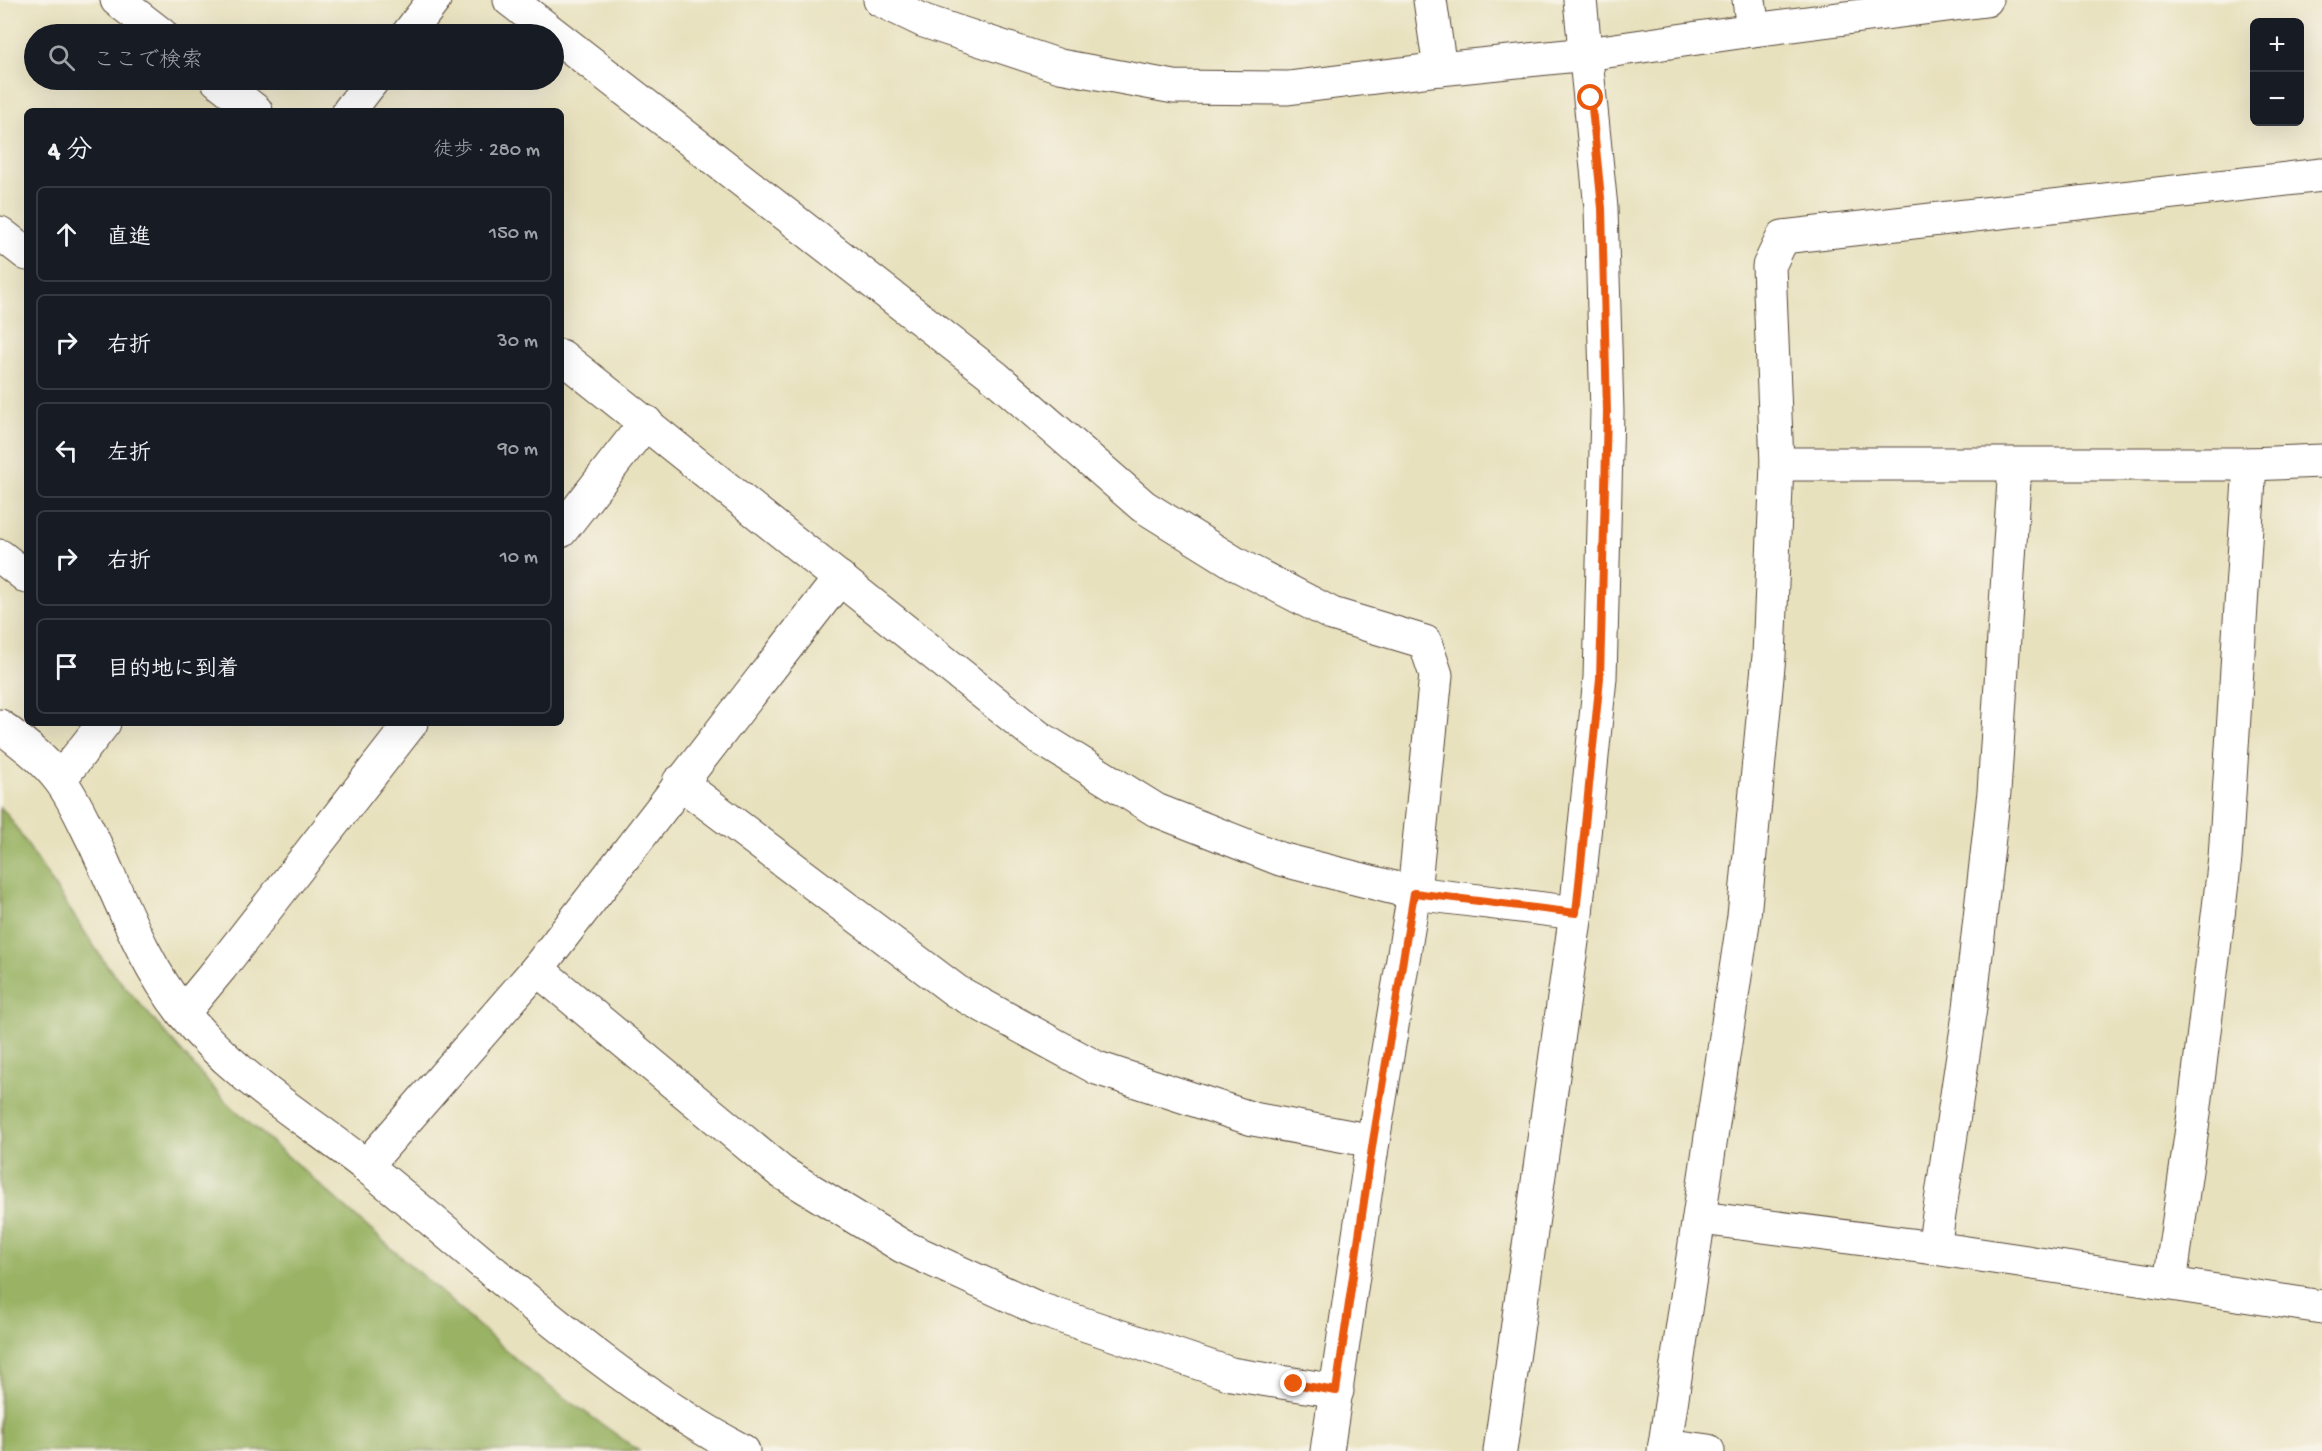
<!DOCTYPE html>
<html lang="ja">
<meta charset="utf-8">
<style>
body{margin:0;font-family:"Gochi Hand","Klee One",sans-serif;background:#20242c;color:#f1f3f6}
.controls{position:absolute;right:18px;top:18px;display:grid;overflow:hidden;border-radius:9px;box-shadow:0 6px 24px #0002}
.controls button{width:54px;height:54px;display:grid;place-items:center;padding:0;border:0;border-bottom:2px solid #363941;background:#171b24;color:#f1f3f6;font:30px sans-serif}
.stop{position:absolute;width:18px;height:18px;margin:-14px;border:4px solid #ea580c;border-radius:50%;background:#fff}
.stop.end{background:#ea580c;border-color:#fff;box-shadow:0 2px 6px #0008}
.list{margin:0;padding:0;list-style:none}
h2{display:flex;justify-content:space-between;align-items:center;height:78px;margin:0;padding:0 24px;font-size:26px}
h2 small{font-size:20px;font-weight:400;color:#9ea1a6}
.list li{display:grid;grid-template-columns:39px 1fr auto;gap:18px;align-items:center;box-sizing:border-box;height:96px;margin:0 12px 12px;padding:0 12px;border:2px solid #363941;border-radius:9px}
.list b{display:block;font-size:22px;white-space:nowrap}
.list em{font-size:20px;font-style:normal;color:#9ea1a6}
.icon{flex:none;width:33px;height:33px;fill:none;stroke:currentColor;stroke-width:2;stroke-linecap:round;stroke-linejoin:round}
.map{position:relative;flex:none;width:2322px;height:1451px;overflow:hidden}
.search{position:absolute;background:#171b24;box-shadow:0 6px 24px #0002;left:24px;top:24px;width:540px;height:66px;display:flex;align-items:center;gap:15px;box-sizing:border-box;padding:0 21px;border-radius:33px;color:#9ea1a6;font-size:22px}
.panel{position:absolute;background:#171b24;box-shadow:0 6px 24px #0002;left:24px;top:108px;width:540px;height:618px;border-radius:9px}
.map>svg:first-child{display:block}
.forest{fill:#99b264;stroke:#6a6e41;stroke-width:1.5}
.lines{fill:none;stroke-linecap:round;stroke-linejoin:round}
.minor-casing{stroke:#554536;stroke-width:35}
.tertiary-casing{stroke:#554536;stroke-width:35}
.minor{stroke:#fff;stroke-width:33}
.tertiary{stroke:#fff;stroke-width:33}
.route{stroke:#ea580c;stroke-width:8}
</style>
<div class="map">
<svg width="2322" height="1451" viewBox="0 0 2322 1451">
<rect width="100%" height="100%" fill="#f7f3e8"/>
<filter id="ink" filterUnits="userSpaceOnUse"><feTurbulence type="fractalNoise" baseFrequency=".0167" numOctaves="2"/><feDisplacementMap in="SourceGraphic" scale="12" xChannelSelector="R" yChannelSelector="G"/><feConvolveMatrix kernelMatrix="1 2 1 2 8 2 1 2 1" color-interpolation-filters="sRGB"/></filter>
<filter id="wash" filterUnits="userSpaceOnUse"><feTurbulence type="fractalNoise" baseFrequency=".008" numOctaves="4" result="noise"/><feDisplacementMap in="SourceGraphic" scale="24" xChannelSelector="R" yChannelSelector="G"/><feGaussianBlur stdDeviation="1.35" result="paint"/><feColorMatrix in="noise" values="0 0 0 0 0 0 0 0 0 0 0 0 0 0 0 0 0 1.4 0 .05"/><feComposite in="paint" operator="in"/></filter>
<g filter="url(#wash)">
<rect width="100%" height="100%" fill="#e8e1be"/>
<!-- forest -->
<polygon class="forest" points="0,807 7,814 107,966 222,1098 535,1376 639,1451 0,1451"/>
</g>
<g filter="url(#ink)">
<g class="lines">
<defs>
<g id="minor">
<polyline points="117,0 161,34"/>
<polyline points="510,0 994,376 1143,506 1238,565 1332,614 1425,642 1436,675 1414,893 1373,1141 1327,1451"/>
<polyline points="880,0 924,21 1060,66 1174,87 1288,88 1440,69 1587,54 1753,30 1986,0"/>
<polyline points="1430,0 1440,69"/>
<polyline points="1749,0 1753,30"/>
<polyline points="408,34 434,0"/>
<polyline points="217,80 256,111"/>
<polyline points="349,111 373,80"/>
<polyline points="0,233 27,254"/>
<polyline points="561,356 1037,736 1156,810 1280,859 1414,893 1576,913"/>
<polyline points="1777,464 2250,464 2322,461"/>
<polyline points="561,531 646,422"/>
<polyline points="0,556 27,577"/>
<path d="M0,726C21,742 43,758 59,779C74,798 84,823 95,844C121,901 144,964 183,1013C233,1076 304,1117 366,1166C489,1264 603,1377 743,1451"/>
<polyline points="60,779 104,723"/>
<polyline points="679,782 956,991 1097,1068 1253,1119 1373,1141"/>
<polyline points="537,969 781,1172 902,1246 1039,1309 1231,1374 1337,1391"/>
<polyline points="183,1013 221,967 411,723"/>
<polyline points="366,1166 537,969 840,578"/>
<polyline points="1701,1218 1934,1248 2322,1307"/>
<polyline points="1934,1248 1970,1008 1994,792 2015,465"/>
<polyline points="2170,1283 2194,1114 2225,858 2250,464"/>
<polyline points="1665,1445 1708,1451"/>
<polyline points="1664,1451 1744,916 1769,656 1777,464 1769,266 1783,237 2322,175"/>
</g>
<polyline id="tertiary" points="1500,1451 1576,913 1600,678 1607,412 1601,208 1580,0"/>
</defs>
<!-- minor casing -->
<use href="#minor" class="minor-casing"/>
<!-- tertiary casing -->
<use href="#tertiary" class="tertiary-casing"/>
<!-- minor -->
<use href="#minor" class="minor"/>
<!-- tertiary -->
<use href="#tertiary" class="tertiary"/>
</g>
</g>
<g class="lines" filter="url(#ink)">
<!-- route -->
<polyline class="route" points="1294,1384 1336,1391 1373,1141 1414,893 1576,913 1600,678 1607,412 1602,208 1591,98"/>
</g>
</svg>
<div class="controls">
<button>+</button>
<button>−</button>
</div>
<div class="stop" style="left:1591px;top:98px"></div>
<div class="stop end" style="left:1294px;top:1384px"></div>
<div class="search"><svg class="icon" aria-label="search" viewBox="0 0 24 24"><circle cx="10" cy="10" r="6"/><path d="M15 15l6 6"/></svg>ここで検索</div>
<section class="panel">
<h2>4 分<small>徒歩 · 280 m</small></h2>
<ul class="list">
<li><svg class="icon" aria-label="ahead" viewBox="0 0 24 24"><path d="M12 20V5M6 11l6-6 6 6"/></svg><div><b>直進</b></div><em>150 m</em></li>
<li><svg class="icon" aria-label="right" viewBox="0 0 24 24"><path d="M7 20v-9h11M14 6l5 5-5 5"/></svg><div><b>右折</b></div><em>30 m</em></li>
<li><svg class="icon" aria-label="left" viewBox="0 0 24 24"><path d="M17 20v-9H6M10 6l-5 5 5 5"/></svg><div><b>左折</b></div><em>90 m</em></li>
<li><svg class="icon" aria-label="right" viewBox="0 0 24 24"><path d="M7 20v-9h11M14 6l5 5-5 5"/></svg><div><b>右折</b></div><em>10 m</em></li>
<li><svg class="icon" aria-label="arrive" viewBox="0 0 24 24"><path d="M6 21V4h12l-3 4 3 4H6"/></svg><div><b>目的地に到着</b></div></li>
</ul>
</section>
</div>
